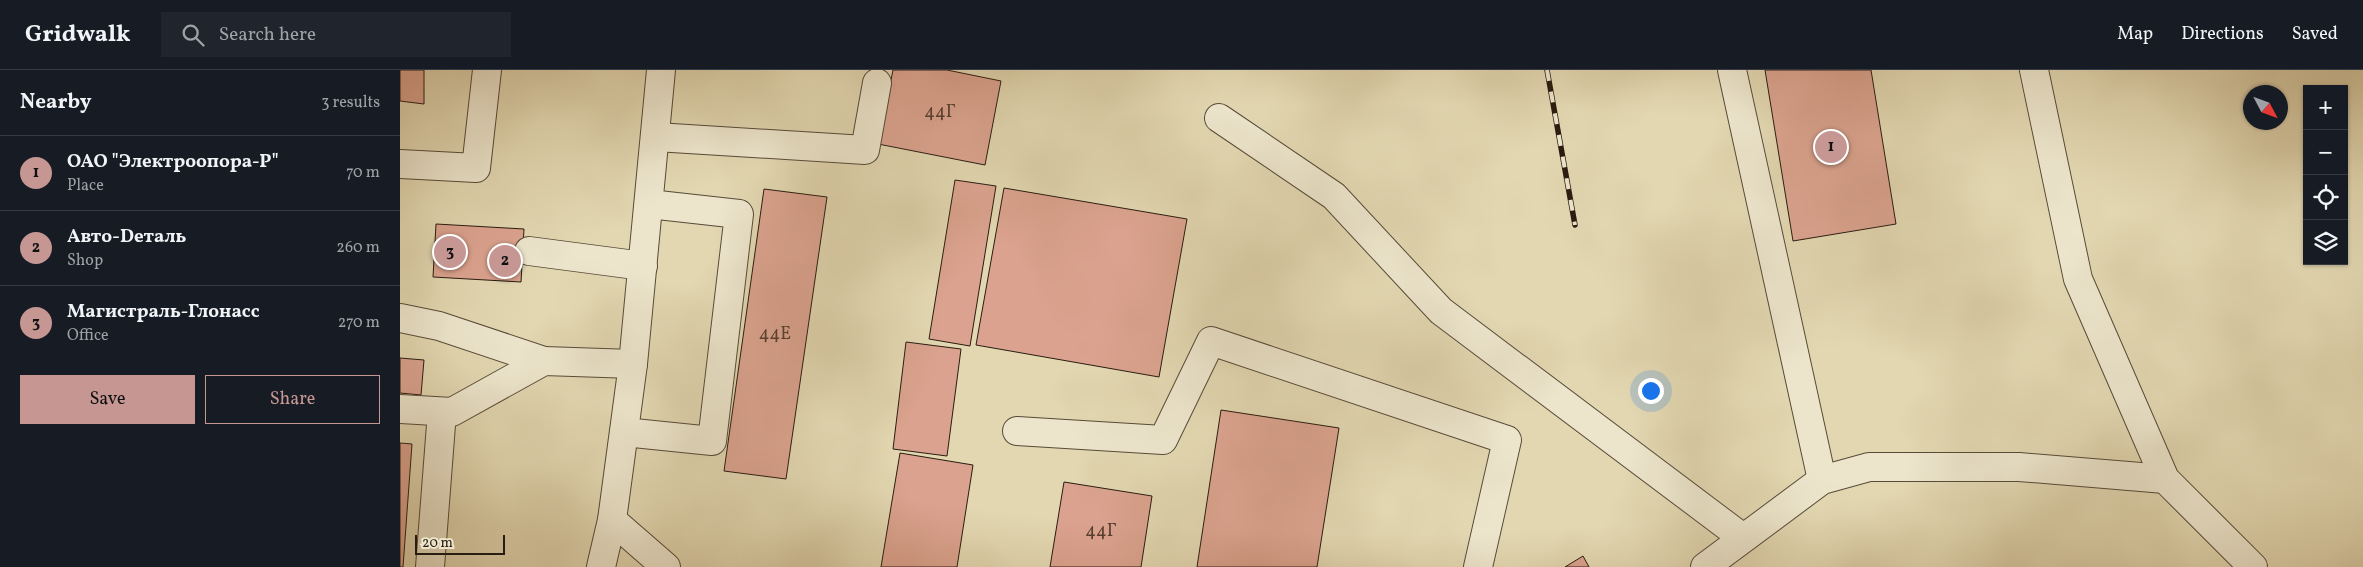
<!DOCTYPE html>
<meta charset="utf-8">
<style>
body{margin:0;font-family:Vollkorn,serif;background:#20242c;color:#f1f3f6}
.controls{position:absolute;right:15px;top:15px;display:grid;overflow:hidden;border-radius:0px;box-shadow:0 1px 4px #0004}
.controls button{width:45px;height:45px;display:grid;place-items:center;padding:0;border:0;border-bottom:1px solid #363941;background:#171b24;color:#f1f3f6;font:25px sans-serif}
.compass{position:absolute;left:1843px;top:15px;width:45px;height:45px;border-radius:50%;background:#171b24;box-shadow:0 1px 4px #0004;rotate:131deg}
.scale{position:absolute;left:15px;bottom:12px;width:90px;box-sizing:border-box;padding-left:5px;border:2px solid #291c10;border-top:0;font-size:14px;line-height:18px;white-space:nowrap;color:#291c10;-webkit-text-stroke:4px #ece5cc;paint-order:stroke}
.you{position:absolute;left:1250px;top:320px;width:18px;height:18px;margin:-12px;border:4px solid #fff;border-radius:50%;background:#1a73e8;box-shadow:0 0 0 8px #1a73e833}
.badge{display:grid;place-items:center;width:32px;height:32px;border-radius:50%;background:#c59692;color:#111;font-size:16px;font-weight:700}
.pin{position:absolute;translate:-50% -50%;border:2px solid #fff;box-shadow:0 1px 5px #0006}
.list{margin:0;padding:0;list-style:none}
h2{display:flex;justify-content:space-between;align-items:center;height:65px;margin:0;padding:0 20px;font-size:21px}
h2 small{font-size:16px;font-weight:400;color:#9ea1a6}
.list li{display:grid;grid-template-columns:32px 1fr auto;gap:15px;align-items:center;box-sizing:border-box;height:75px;padding:0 20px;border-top:1px solid #363941}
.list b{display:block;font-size:19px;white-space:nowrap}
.list p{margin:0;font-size:16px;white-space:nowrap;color:#9ea1a6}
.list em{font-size:16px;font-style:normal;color:#9ea1a6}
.actions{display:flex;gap:10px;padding:15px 20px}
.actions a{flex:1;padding:11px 0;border:1px solid #c59692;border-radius:0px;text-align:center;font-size:18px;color:#c59692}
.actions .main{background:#c59692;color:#111}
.icon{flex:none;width:28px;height:28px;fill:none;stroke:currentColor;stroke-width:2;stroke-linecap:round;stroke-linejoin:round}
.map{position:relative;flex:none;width:1963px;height:497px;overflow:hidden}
header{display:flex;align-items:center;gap:30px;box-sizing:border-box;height:70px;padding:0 25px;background:#171b24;border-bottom:1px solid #363941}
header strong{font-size:24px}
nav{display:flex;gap:28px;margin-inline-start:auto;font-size:18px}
.search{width:350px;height:45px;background:#20242c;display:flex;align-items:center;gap:12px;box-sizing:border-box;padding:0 18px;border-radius:0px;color:#9ea1a6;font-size:19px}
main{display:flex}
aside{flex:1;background:#171b24}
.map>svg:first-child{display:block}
.building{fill:#dba38f;stroke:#291c10}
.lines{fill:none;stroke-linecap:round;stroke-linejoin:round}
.minor-casing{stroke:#574b38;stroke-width:30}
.minor{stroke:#ece5cc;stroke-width:28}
.rail-casing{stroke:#291c10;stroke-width:5.5}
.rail{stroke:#ece5cc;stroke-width:4;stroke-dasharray:11;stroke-linecap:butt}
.labels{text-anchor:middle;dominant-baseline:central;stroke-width:5;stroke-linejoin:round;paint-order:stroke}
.number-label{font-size:18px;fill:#563e30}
</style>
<header>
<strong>Gridwalk</strong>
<div class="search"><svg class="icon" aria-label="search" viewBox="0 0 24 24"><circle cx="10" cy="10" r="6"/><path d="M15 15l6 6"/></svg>Search here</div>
<nav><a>Map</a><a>Directions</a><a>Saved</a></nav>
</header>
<main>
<aside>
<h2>Nearby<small>3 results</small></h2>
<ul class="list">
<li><span class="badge">1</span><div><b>ОАО &quot;Электроопора-Р&quot;</b><p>Place</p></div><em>70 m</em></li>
<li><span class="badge">2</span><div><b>Авто-Dеталь</b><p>Shop</p></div><em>260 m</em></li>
<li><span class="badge">3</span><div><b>Магистраль-Глонасс</b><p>Office</p></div><em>270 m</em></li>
</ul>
<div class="actions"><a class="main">Save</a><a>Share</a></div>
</aside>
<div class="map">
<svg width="1963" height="497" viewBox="0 0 1963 497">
<rect width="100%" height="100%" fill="#e2d7b1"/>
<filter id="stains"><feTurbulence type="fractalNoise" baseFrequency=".004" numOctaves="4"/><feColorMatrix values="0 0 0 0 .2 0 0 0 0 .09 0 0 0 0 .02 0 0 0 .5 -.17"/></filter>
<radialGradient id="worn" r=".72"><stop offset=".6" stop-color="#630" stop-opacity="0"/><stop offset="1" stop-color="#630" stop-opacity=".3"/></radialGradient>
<!-- building -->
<g class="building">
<polygon points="0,0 24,0 24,34 0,31"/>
<polygon points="493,0 547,0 601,11 585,95 478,74"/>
<polygon points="1365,0 1471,0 1496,154 1393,171"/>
<polygon points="555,110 596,116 570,276 529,269"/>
<polygon points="604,118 787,149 759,307 576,275"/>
<polygon points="364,119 427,127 386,409 324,401"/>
<polygon points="36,154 124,159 121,212 33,207"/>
<polygon points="506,272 561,279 547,386 493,379"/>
<polygon points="0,288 24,290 21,325 0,323"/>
<polygon points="821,340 939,358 917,497 797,497"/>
<polygon points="0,373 12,374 3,497 0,497"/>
<polygon points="500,383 573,395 557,497 481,497"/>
<polygon points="664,412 752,426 741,497 650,497"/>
<polygon points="1183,486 1189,497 1165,497"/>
</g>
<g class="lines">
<defs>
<g id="minor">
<polyline points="1332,0 1422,410"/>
<polyline points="1634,0 1678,209 1765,409 1853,497"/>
<polyline points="819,48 934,126 1041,241 1343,468"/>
<polyline points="256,67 465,80 477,13"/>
<polyline points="0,94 76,98 87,0"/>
<polyline points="129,181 243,196"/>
<polyline points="0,248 39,256 144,291"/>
<polyline points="0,339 52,342 144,291 233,294"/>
<polyline points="617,361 763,370 811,271 1107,370 1078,497"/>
<polyline points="224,362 312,371 339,144 249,134"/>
<polyline points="212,450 266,497"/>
<polyline points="30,497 42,342"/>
<polyline points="201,497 212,450 233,294 261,0"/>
<polyline points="1305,497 1422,410 1469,397 1619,397 1765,409"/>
</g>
</defs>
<!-- minor casing -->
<use href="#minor" class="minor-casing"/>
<!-- minor -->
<use href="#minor" class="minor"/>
<defs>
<polyline id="rail" points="1147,0 1175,155"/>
</defs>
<!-- rail casing -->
<use href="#rail" class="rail-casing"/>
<!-- rail -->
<use href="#rail" class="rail"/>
</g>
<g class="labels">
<!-- number labels -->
<g class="number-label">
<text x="540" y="42">44Г</text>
<text x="375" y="264">44Е</text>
<text x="701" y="461">44Г</text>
</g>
</g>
<rect width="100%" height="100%" filter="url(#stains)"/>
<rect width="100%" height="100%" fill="url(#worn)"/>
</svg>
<div class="controls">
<button>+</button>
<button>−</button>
<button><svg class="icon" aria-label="locate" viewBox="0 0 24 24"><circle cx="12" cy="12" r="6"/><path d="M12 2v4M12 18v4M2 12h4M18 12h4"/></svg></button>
<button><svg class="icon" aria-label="layers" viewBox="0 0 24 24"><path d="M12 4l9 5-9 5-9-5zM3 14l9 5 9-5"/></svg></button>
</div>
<svg class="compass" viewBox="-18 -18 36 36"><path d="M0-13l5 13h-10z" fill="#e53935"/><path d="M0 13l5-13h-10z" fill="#9ea1a6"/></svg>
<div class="scale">20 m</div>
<div class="you"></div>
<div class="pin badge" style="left:1431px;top:77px">1</div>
<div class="pin badge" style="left:105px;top:191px">2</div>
<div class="pin badge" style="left:50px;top:182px">3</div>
</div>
</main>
